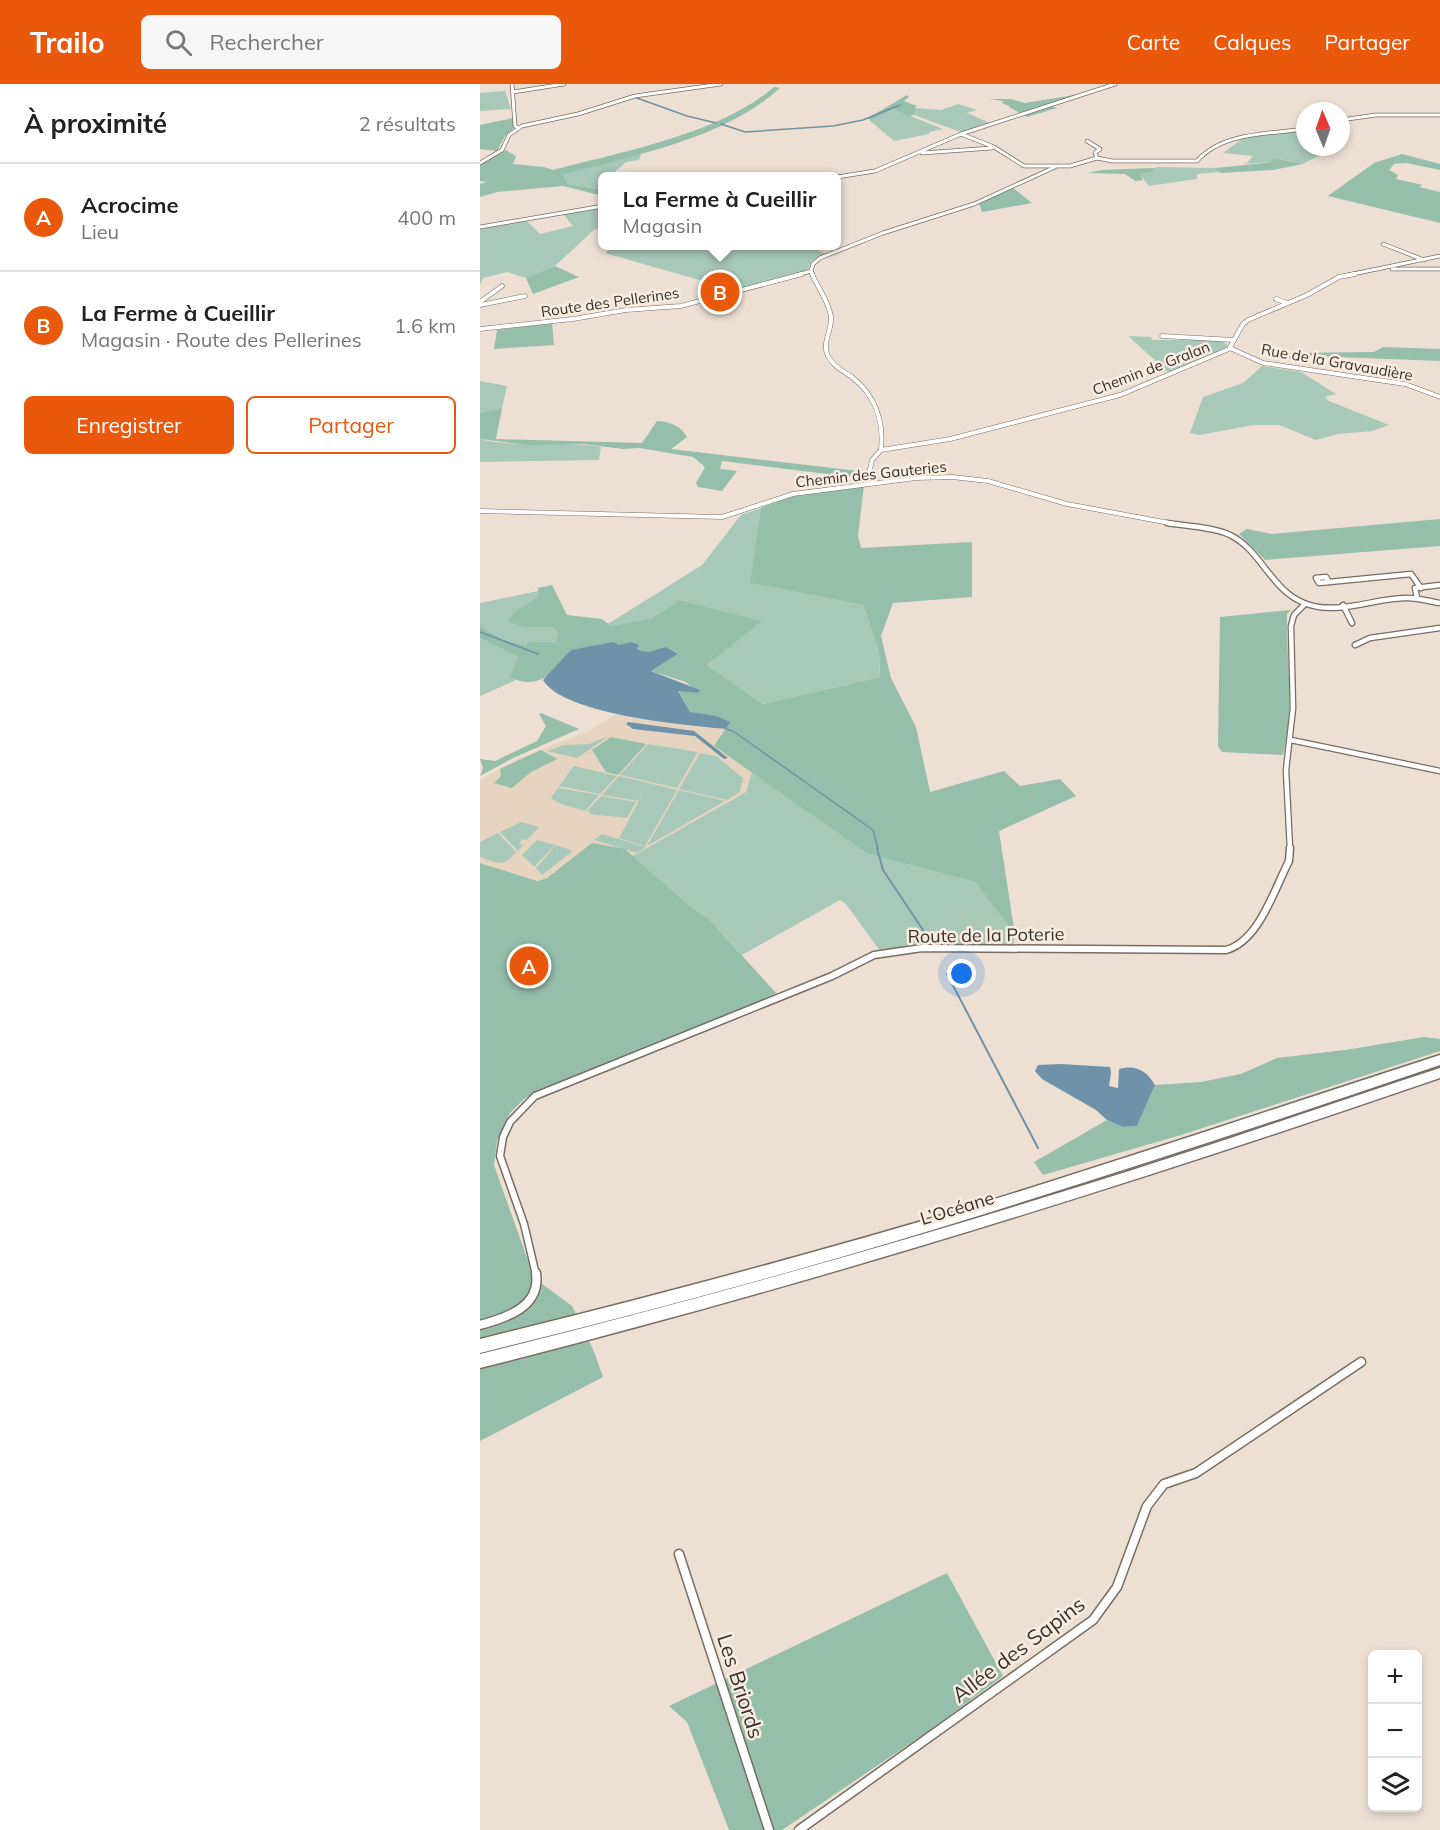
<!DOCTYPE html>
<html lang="fr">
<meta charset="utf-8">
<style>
body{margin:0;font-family:Mulish,sans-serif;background:#f6f6f6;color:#222}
.controls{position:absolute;right:18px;bottom:18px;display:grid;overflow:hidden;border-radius:9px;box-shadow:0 3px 9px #0003}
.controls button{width:54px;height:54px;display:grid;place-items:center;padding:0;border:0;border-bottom:2px solid #e0e0e0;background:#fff;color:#222;font:30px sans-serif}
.compass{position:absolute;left:816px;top:18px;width:54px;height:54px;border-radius:50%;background:#fff;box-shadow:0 3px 9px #0003;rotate:358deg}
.you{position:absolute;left:482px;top:890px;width:21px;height:21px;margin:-15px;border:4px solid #fff;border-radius:50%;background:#1a73e8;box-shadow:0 0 0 9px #1a73e833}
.badge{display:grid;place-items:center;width:39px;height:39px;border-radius:50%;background:#ea580c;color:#fff;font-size:20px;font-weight:700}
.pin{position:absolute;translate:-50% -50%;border:3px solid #fff;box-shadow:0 2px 6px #0006}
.popup{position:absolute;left:118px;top:88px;width:243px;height:78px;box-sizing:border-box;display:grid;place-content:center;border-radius:9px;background:#fff;filter:drop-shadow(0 2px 4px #0005);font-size:20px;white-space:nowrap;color:#767676}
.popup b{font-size:22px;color:#222}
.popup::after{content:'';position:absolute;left:50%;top:100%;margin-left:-12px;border:12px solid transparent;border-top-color:#fff}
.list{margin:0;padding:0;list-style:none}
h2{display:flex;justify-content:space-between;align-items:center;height:78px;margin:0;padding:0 24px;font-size:26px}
h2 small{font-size:20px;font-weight:400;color:#767676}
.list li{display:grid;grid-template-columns:39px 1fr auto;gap:18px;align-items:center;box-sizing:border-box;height:108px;padding:0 24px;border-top:2px solid #e0e0e0}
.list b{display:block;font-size:22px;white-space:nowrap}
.list p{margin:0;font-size:20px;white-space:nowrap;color:#767676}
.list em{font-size:20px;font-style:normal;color:#767676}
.actions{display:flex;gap:12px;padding:18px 24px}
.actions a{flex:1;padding:14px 0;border:2px solid #ea580c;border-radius:9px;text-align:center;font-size:21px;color:#ea580c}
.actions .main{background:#ea580c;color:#fff}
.icon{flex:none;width:33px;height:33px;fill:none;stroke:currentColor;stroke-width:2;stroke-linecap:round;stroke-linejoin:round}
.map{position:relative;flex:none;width:960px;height:1746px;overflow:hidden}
header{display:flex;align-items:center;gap:36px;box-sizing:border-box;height:84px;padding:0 30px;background:#ea580c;color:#fff}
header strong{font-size:28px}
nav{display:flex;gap:33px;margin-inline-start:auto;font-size:21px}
.search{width:420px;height:54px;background:#f6f6f6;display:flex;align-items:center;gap:15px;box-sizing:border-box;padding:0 21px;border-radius:9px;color:#767676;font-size:22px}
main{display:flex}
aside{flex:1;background:#fff}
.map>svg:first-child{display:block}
.built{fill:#e6d4c0}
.green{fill:#a8c9b9}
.forest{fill:#95beab}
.water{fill:#6e93a8}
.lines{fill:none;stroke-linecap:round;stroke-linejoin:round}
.stream-far1{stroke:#6e93a8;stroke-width:1.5}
.stream{stroke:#6e93a8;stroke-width:2}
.street-far4-casing{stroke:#786d61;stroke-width:4.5}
.street-far3-casing{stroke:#786d61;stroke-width:5}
.street-far2-casing{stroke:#786d61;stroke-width:7}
.street-far1-casing{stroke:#786d61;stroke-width:9}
.street-casing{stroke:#786d61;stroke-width:11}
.highway-casing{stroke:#786d61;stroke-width:3}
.street-far4{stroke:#fff;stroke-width:3}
.street-far3{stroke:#fff;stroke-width:4}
.street-far2{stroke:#fff;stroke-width:4.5}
.street-far1{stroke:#fff;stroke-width:6}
.street{stroke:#fff;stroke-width:8}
.highway{fill:#fff;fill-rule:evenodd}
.labels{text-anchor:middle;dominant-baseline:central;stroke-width:5;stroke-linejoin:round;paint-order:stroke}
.far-street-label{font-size:15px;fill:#35302b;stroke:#faede0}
.street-label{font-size:18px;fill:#35302b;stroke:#faede0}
.near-street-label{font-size:21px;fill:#35302b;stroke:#faede0}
</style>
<header>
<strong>Trailo</strong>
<div class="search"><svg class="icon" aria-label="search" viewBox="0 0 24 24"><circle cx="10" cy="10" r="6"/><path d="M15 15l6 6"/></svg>Rechercher</div>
<nav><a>Carte</a><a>Calques</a><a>Partager</a></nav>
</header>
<main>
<aside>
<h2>À proximité<small>2 résultats</small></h2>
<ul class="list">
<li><span class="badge">A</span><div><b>Acrocime</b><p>Lieu</p></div><em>400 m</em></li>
<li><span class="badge">B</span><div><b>La Ferme à Cueillir</b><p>Magasin · Route des Pellerines</p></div><em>1.6 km</em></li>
</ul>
<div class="actions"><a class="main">Enregistrer</a><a>Partager</a></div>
</aside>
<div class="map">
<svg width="960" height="1746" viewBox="0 0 960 1746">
<rect width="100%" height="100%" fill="#ede0d3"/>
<!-- built -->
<polygon class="built" points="137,630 246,645 234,662 272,688 266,708 153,772 145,765 57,797 0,779 0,696 39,674 109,647"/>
<!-- green -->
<g class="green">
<polygon points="25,7 31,25 0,27 0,9"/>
<polygon points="478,20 497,26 487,29 510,39 484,49 434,31 437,24 461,26"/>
<polygon points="413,25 463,45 450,48 449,50 414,57 389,36"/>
<polygon points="825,46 825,63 854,63 823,80 794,74 792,78 763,80 767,79 773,72 743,69 763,54"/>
<polygon points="162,68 159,76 146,78 130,92 123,92 123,99 116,105 88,100 83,91"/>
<polygon points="679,83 735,84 740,88 717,90 717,95 669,102 660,90 675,88 673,84"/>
<polygon points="123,123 123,145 115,145 75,182 46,194 27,188 3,194 0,201 0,144 46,136 60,150 93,142 83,130"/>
<polygon points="134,162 327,162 347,170 332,177 328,185 321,189 258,207 125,169"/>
<polygon points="648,252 671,253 672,256 741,256 748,262 733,272 688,288"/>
<polygon points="782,282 821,288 856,310 845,313 849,317 909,341 893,347 858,350 836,356 799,341 773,341 720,351 710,349 723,313 763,299"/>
<polygon points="0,297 27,302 22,324 0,329"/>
<path d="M0,355C40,365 81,356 121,363L119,376L0,378Z"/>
<polygon points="281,424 271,499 383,521 399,568 400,593 283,620 227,581 281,537 200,516 172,534 131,542 128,540 222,481 261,431"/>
<polygon points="58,507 59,513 35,527 45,543 73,543 78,550 76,560 48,558 46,562 22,555 0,542 0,519"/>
<polygon points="0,554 38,573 31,593 36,596 0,612"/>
<polygon points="129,652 97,674 67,667 84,661 109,660"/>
<polygon points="168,660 218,668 197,704 140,691"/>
<polygon points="220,669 236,672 263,694 260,708 247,716 199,705"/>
<polygon points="94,682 137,692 120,710 79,702"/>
<polygon points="272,688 388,770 495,798 535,851 533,861 440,861 400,867 366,820 360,816 262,871 229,835 211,823 153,772 266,708"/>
<polygon points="139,692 197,706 165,762 139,754 162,711 158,717 122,711"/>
<polygon points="78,704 119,711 105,727 81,720 71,714"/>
<polygon points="199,706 245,717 167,762"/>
<polygon points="121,712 156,718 147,734 109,730 110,728 107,727"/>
<polygon points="41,738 59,743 47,756 43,755 39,759 43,761 38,767 20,748"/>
<path d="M18,749L36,768C22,784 19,779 0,773V758Z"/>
<polygon points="122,750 166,763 157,769 114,756"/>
<polygon points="57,756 75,761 54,783 42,771"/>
<polygon points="76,761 93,767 62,791 56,784"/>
</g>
<!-- forest -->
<g class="forest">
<path d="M294,3L300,4C244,55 154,71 83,91L88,100L116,105L123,99V112L83,102L17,108L0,113V100L7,98L0,97V80L26,66L36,72L33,80L64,83L73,86C141,68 240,50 294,3Z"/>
<polygon points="427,11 429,13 424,17 437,22 434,24 437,24 434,31 429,32 413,25 391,36 388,34"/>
<polygon points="594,11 601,12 572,22 577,24 547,33 529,23 529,22 522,19 523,17 508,15 531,15 545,19"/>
<polygon points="33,34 34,44 25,52 17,67 0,65 0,41"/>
<polygon points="922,70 960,80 960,86 926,79 914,80 909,86 918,91 916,95 943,101 939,103 960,108 960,139 848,112 894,79"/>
<polygon points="793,74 823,80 793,86 741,89 735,84 785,79 792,78"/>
<polygon points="673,84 675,88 660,90 663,96 655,97 645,90 608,89 622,86"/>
<polygon points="533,104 552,119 502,128 499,119"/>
<polygon points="75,182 99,193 53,210 46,194"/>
<polygon points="72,239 74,261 14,265 17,246"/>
<polygon points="903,263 960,265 960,277 831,272 814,276 786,271 808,269 894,268"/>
<path d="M22,324L16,355L162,359L177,337C189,337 201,342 207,353L191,365L378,387L379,394L242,377L240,385L257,387L242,407L218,403L216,399L225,383L213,373L159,364L143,365L103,360L48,361L0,355V329Z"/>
<path d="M384,401L378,452L381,464L492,458V513L413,519L401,552L411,594L436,643L450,708L524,687L540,702L580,695L596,712L519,747L535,851L495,798L388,770L234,662L250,638L210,628L198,606L218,609L206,598L171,587L198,570L186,563C175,565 168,571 157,565L159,561L74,587C61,598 47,602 30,593L38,573L0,554V542L22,555L46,562L48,558L75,559L78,550L73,543H45L28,538L35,527L58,513V504L72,501L87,531L122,535L131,542L172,534L200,516L282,537L227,581L283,620L400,593L399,568L383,521L270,499L281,424L312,412Z"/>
<polygon points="960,435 960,462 785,476 759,450 767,445 792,450"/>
<path d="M811,526L807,530C806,576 815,626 803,671L742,668L738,662L740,533Z"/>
<polygon points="61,629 99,645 33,674 0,692 3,684 0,675 15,677 57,657 66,642 59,630"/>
<polygon points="131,653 166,660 138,691 126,688 112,666"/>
<polygon points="61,666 77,675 51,688 32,704 14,699 21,692 20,685"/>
<polygon points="112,759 145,765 211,823 229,835 297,910 56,1009 45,1014 30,1029 17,1056 14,1081 54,1194 92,1222 113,1265 123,1293 0,1357 0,779 57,797 67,794"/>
<polygon points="944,953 960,955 960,967 701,1051 563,1091 554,1078 627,1036 643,1043 657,1042 675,1001 721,998 761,990 797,974 865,966"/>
<polygon points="467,1489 523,1592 447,1648 302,1746 249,1746 207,1638 189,1622"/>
</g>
<!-- water -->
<g class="water">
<path d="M133,558L139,561L151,558L159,561L157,565C168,571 175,565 186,563L198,570L171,587L220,606L218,609L198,607L210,628L236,632L250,638L246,645C206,641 84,631 63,596L91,566Z"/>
<polygon points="148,638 214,647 248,674 244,675 215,652 153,645 146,640"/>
<path d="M581,980L630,983L631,989L629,1002L638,1004L639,985C656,980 667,987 675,1001L657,1042L643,1043L627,1036L616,1026L562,995L555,987L558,981Z"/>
</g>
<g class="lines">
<!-- stream-far1 -->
<g class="stream-far1">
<polyline points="154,13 207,32 236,39"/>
<polyline points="241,40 265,48 353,42 383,36 420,21"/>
<polyline points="0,548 58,570"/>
<polyline points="246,645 253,647 393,746 398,765"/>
</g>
<!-- stream -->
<g class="stream">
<polyline points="397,764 403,786 447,852"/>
<polyline points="467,890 558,1064"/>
</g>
<defs>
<g id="street-far4">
<polyline points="32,0 35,42 38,44"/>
<polyline points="33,8 84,0"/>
<polyline points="861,36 896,31 960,31"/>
<path d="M481,50L514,63L544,82H590L617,74L632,77H717C742,48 789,50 825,45"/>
<polyline points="607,57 620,65 615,69 617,74"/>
<polyline points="442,69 512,64"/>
<polyline points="0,79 22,66 29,51 42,42 98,30 155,12 241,0"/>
<polyline points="357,93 395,87 481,50 635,0"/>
<polyline points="0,143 123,122"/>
<polyline points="903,160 944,176"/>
<polyline points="912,185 960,185"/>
<polyline points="331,187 333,180 340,174 403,149 494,120 575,83"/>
<polyline points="331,187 333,191"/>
<polyline points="317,191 331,187"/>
<polyline points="868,191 960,172"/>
</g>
<g id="street-far3">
<path d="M332,190C338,204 348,216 351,232C353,245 341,259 348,272C353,282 363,287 372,293C396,312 404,336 401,366"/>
<polyline points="796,215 807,219"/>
<polyline points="0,218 22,202"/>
<polyline points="0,221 45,212"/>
<polyline points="0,245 93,235 146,226 201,222 322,190"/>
<polyline points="682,252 754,256"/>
<polyline points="750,264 783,279 925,300 960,313"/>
<polyline points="387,400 392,376 401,366 470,355 640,311 749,265 763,240 768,236 827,211 859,193 875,190"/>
<polyline points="0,427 242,433 313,410 436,394 472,393 508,397 587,420 695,440"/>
</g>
<g id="street-far2">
<path d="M687,439C705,442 735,443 750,451C781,466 791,506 824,519C855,532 892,515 924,514C936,513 948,517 960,519"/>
<polyline points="849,498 846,493 836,494 839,499 931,490 941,504"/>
<polyline points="937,514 935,504 960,501"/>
<polyline points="863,521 872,539"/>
<polyline points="875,561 890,554 960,544"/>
<polyline points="811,656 960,687"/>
<polyline points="810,765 806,686 813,624 811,542 814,531 825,520"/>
</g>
<path id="street-far1" d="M56,1191L44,1140L20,1072L23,1053L30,1038L55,1012L352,892L394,871L442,864L746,866C779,857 794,806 809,777L810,764"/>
<g id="street">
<path d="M0,1241C26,1234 61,1223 56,1189"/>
<polyline points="199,1470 289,1746"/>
<polyline points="319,1746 613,1536 637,1503 667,1422 684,1400 716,1389 881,1278"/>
</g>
<g id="highway">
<path d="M960,971V981C763,1048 565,1113 365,1172C244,1207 122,1239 0,1269V1255C163,1215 325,1172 486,1124C645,1075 802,1022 960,971Z"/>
<path d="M960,984V994C643,1103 326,1202 0,1284V1270C202,1220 402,1164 601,1102C722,1065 840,1023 960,984Z"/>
</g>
</defs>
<!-- street-far4 casing -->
<use href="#street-far4" class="street-far4-casing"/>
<!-- street-far3 casing -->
<use href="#street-far3" class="street-far3-casing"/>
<!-- street-far2 casing -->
<use href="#street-far2" class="street-far2-casing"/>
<!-- street-far1 casing -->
<use href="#street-far1" class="street-far1-casing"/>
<!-- street casing -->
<use href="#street" class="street-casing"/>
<!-- highway casing -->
<use href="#highway" class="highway-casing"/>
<!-- street-far4 -->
<use href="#street-far4" class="street-far4"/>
<!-- street-far3 -->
<use href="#street-far3" class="street-far3"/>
<!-- street-far2 -->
<use href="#street-far2" class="street-far2"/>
<!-- street-far1 -->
<use href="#street-far1" class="street-far1"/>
<!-- street -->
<use href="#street" class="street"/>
<!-- highway -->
<use href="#highway" class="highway"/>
</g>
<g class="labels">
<!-- far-street labels -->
<g class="far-street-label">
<text transform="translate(130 218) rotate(-8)">Route des Pellerines</text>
<text transform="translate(857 278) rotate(10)">Rue de la Gravaudière</text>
<text transform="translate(671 284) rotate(-21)">Chemin de Gralan</text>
<text transform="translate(391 390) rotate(-6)">Chemin des Gauteries</text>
</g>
<!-- street labels -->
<g class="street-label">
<text transform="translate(506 851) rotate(-1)">Route de la Poterie</text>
<text transform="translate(477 1124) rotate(-17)">L’Océane</text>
</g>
<!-- near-street labels -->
<g class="near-street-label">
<text transform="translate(538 1565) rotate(-37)">Allée des Sapins</text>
<text transform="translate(261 1602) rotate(72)">Les Briords</text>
</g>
</g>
</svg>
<div class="controls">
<button>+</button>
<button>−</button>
<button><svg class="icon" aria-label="layers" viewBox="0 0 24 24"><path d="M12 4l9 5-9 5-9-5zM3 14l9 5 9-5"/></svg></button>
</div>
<svg class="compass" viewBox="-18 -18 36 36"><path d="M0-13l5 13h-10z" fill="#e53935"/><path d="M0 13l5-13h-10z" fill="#767676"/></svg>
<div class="you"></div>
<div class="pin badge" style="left:49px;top:882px">A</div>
<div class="pin badge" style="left:240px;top:208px">B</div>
<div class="popup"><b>La Ferme à Cueillir</b>Magasin</div>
</div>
</main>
